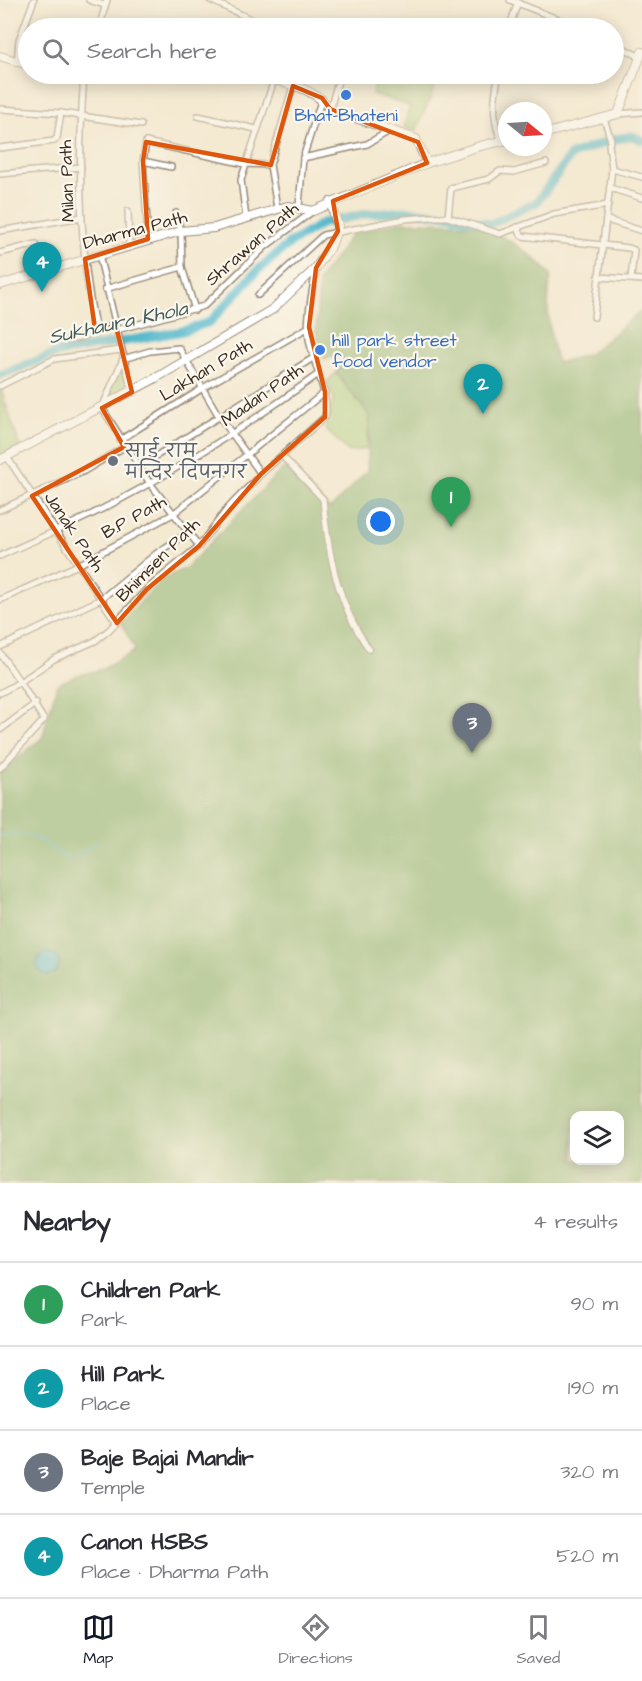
<!DOCTYPE html>
<meta charset="utf-8">
<style>
body{margin:0;font-family:"Architects Daughter","Playpen Sans Deva",sans-serif;background:#f7f7f7;color:#2b2b33}
.controls{position:absolute;right:18px;bottom:18px;display:grid;overflow:hidden;border-radius:12px;box-shadow:0 3px 15px #0003}
.controls button{width:54px;height:54px;display:grid;place-items:center;padding:0;border:0;border-bottom:2px solid #e1e1e2;background:#fff;color:#2b2b33;font:30px sans-serif}
.compass{position:absolute;left:498px;top:102px;width:54px;height:54px;border-radius:50%;background:#fff;box-shadow:0 3px 15px #0003;rotate:108deg}
.you{position:absolute;left:381px;top:522px;width:21px;height:21px;margin:-15px;border:4px solid #fff;border-radius:50%;background:#1a73e8;box-shadow:0 0 0 9px #1a73e833}
.badge{display:grid;place-items:center;width:39px;height:39px;border-radius:50%;background:#111827;color:#fff;font-size:20px;font-weight:700}
.pin{position:absolute;translate:-50% -50px;filter:drop-shadow(0 2px 3px #0008)}
.pin::after{content:'';position:absolute;top:32px;width:21px;height:18px;background:inherit;clip-path:polygon(0 0,100% 0,50% 100%)}
.list{margin:0;padding:0;list-style:none}
h2{display:flex;justify-content:space-between;align-items:center;height:78px;margin:0;padding:0 24px;font-size:26px}
h2 small{font-size:20px;font-weight:400;color:#7c7c81}
.list li{display:grid;grid-template-columns:39px 1fr auto;gap:18px;align-items:center;box-sizing:border-box;height:84px;padding:0 24px;border-top:2px solid #e1e1e2}
.list b{display:block;font-size:22px;white-space:nowrap}
.list p{margin:0;font-size:20px;white-space:nowrap;color:#7c7c81}
.list em{font-size:20px;font-style:normal;color:#7c7c81}
.icon{flex:none;width:33px;height:33px;fill:none;stroke:currentColor;stroke-width:2;stroke-linecap:round;stroke-linejoin:round}
.map{position:relative;flex:none;width:642px;height:1183px;overflow:hidden}
.search{position:absolute;background:#fff;box-shadow:0 3px 15px #0003;left:18px;right:18px;top:18px;height:66px;display:flex;align-items:center;gap:15px;box-sizing:border-box;padding:0 21px;border-radius:33px;color:#7c7c81;font-size:22px}
.sheet{height:414px;background:#fff}
nav{display:flex;justify-content:space-around;align-items:center;box-sizing:border-box;height:84px;border-top:2px solid #e1e1e2;background:#fff;font-size:16px;color:#7c7c81}
nav a{display:grid;justify-items:center;gap:3px}
nav .on{color:#111827}
.map>svg:first-child{display:block}
.green{fill:#9fc975;stroke:#6d7a4a;stroke-width:1.5}
.forest{fill:#7fad66;stroke:#5d6c42;stroke-width:1.5;fill-rule:evenodd}
.water{fill:#4db6ca;stroke:#447074;stroke-width:1.5}
.lines{fill:none;stroke-linecap:round;stroke-linejoin:round}
.stream{stroke:#4db6ca;stroke-width:1.5}
.river{stroke:#4db6ca;stroke-width:9}
.street-casing{stroke:#988a78;stroke-width:8}
.secondary-casing{stroke:#988a78;stroke-width:10}
.street{stroke:#fff;stroke-width:5}
.secondary{stroke:#fff;stroke-width:8}
.marked{fill:none;stroke:#df570d;stroke-width:4.5;stroke-linejoin:round}
.shop-dot{fill:#3f7fe0;stroke:#fbf7ec;stroke-width:2}
.worship-dot{fill:#6b7280;stroke:#fbf7ec;stroke-width:2}
.labels{text-anchor:middle;dominant-baseline:central;stroke-width:4.5;stroke-linejoin:round;paint-order:stroke}
.shop-label{font-size:18px;fill:#366cbe;stroke:#fbf7ec}
.street-label{font-size:18px;fill:#3b2a1e;stroke:#fbf7ec}
.worship-label{font-size:18px;fill:#5b616d;stroke:#fbf7ec;text-anchor:start}
.water-label{font-size:20px;font-style:italic;fill:#415b5a;stroke:#fbf7ec}
</style>
<div class="map">
<svg width="642" height="1183" viewBox="0 0 642 1183">
<rect width="100%" height="100%" fill="#fbf7ec"/>
<filter id="ink" filterUnits="userSpaceOnUse"><feTurbulence type="fractalNoise" baseFrequency=".0167" numOctaves="2"/><feDisplacementMap in="SourceGraphic" scale="12" xChannelSelector="R" yChannelSelector="G"/><feConvolveMatrix kernelMatrix="1 2 1 2 8 2 1 2 1" color-interpolation-filters="sRGB"/></filter>
<filter id="wash" filterUnits="userSpaceOnUse"><feTurbulence type="fractalNoise" baseFrequency=".008" numOctaves="4" result="noise"/><feDisplacementMap in="SourceGraphic" scale="24" xChannelSelector="R" yChannelSelector="G"/><feGaussianBlur stdDeviation="1.35" result="paint"/><feColorMatrix in="noise" values="0 0 0 0 0 0 0 0 0 0 0 0 0 0 0 0 0 1.4 0 .05"/><feComposite in="paint" operator="in"/></filter>
<g filter="url(#wash)">
<rect width="100%" height="100%" fill="#f4e9d1"/>
<!-- green -->
<g class="green">
<path d="M379,74H438C434,95 423,111 416,132L404,127L410,106L372,94Z"/>
<polygon points="122,357 132,392 102,408"/>
<polygon points="336,373 370,416 366,449 349,452 325,429 334,399 327,382"/>
<polygon points="0,386 20,447 0,456"/>
</g>
<!-- forest -->
<path class="forest" d="M399,222C422,222 446,222 469,224C496,228 534,255 551,275C545,307 549,332 557,363L589,354L642,310V1183H0V773L42,738L57,684L78,675L103,669L133,652L135,649L121,623L162,579L186,568L285,466L330,509L367,471L370,416L336,373L343,363L340,356L324,359L316,331L319,280L352,234ZM574,1116H620V1160H574Z"/>
<!-- water -->
<circle class="water" cx="48" cy="964" r="11"/>
<g class="lines">
<!-- stream -->
<path class="stream" d="M0,835C29,828 48,845 70,861L97,842"/>
<!-- river -->
<polyline class="river" points="0,375 57,353 183,331 210,322 257,271 290,243 323,223 366,214 407,211 448,215 491,224 537,202 571,155 611,140 632,136 642,140"/>
</g>
</g>
<g filter="url(#ink)">
<g class="lines">
<defs>
<g id="street">
<polyline points="89,0 104,5"/>
<polyline points="210,0 270,28"/>
<polyline points="510,0 580,28"/>
<polyline points="99,28 107,0"/>
<polyline points="173,28 197,28"/>
<polyline points="509,28 518,2"/>
<polyline points="614,43 640,57"/>
<polyline points="17,63 19,40 34,0"/>
<path d="M499,74C494,95 491,121 502,141"/>
<polyline points="289,85 292,74"/>
<polyline points="0,109 61,113 141,125"/>
<polyline points="330,109 340,74"/>
<polyline points="618,114 642,112"/>
<polyline points="198,116 256,129"/>
<polyline points="0,148 54,141 57,138 61,113"/>
<polyline points="303,158 367,144 391,130"/>
<polyline points="143,161 171,167"/>
<polyline points="612,169 642,177"/>
<polyline points="0,174 81,167"/>
<polyline points="610,188 642,198"/>
<polyline points="299,206 303,158 322,98"/>
<polyline points="277,208 270,165 293,86"/>
<polyline points="128,211 129,245"/>
<polyline points="176,213 181,231 182,267 195,310"/>
<polyline points="448,217 451,188 489,179 500,171 514,172 546,163"/>
<polyline points="246,218 241,180 274,80"/>
<polyline points="607,220 642,231"/>
<polyline points="517,227 522,236 629,248 634,250 631,279"/>
<polyline points="0,231 82,217"/>
<polyline points="148,239 143,161 146,142 245,164 270,165"/>
<polyline points="0,253 36,244"/>
<polyline points="99,255 132,392"/>
<polyline points="599,277 642,280"/>
<polyline points="105,289 182,267"/>
<polyline points="258,295 323,235 405,219 431,217 448,217 500,234 554,214 608,205"/>
<polyline points="594,317 612,169 609,144 611,140 604,119"/>
<polyline points="95,329 116,326"/>
<polyline points="117,330 204,306 265,247 313,211"/>
<path d="M68,340C79,338 92,337 95,326C78,244 78,157 84,74"/>
<polyline points="0,386 54,359 121,350"/>
<polyline points="120,440 203,388 309,327"/>
<polyline points="7,457 117,623"/>
<path d="M283,457L323,499C328,553 337,604 369,649"/>
<polyline points="140,466 313,358"/>
<polyline points="0,510 84,471 124,447"/>
<polyline points="199,546 149,482 102,408 123,359 150,351 179,348 217,413 261,474"/>
<path d="M0,556C34,540 70,526 104,508C179,470 249,424 317,375"/>
<polyline points="0,600 78,565 173,514 325,392"/>
<polyline points="0,647 101,599 157,553 187,533"/>
<polyline points="0,653 20,682 0,693"/>
<polyline points="0,730 36,703"/>
<path d="M0,768L44,720L20,682L54,659L95,641L109,630L147,589L199,546L228,508L261,474L325,417C331,401 312,359 309,339C306,317 313,290 316,268"/>
</g>
<g id="secondary">
<polyline points="0,56 28,65"/>
<path d="M244,74C272,80 312,84 330,109L416,139L427,163"/>
<polyline points="543,134 618,114 642,52"/>
<polyline points="0,285 181,231 214,228 288,206 313,211 427,163 480,146 507,140"/>
<polyline points="0,460 156,378 273,309 316,268 332,244 338,226 330,202"/>
</g>
</defs>
<!-- street casing -->
<use href="#street" class="street-casing"/>
<!-- secondary casing -->
<use href="#secondary" class="secondary-casing"/>
<!-- street -->
<use href="#street" class="street"/>
<!-- secondary -->
<use href="#secondary" class="secondary"/>
</g>
</g>
<!-- marked area -->
<path d="M0 0H642V1183H0ZM293,86L322,98L330,109L418,142L427,163L333,201L338,231L316,268L309,327L325,392V417L261,474L199,546L147,589L117,623L32,496L124,447L102,408L132,392L116,326L95,329L85,259L148,239L143,161L146,142L271,165Z" fill="#f4e9d1" fill-opacity=".55" fill-rule="evenodd"/>
<path class="marked" d="M293,86L322,98L330,109L418,142L427,163L333,201L338,231L316,268L309,327L325,392V417L261,474L199,546L147,589L117,623L32,496L124,447L102,408L132,392L116,326L95,329L85,259L148,239L143,161L146,142L271,165Z"/>
<!-- markers -->
<g class="shop-dot">
<circle cx="346" cy="95" r="6"/>
<circle cx="320" cy="350" r="6"/>
</g>
<circle class="worship-dot" cx="113" cy="461" r="6"/>
<g class="labels">
<!-- shop labels -->
<g class="shop-label">
<text x="346" y="115">Bhat-Bhateni</text>
<text x="332" y="340" text-anchor="start">hill park street<tspan x="332" dy="21">food vendor</tspan></text>
</g>
<!-- street labels -->
<g class="street-label">
<text transform="translate(67 181) rotate(-92)">Milan Path</text>
<text transform="translate(135 230) rotate(-15)">Dharma Path</text>
<text transform="translate(252 244) rotate(-41)">Shrawan Path</text>
<text transform="translate(206 370) rotate(-31)">Lakhan Path</text>
<text transform="translate(262 395) rotate(-35)">Madan Path</text>
<text transform="translate(134 517) rotate(-29)">B.P Path</text>
<text transform="translate(74 532) rotate(56)">Janak Path</text>
<text transform="translate(158 560) rotate(-45)">Bhimsen Path</text>
</g>
<!-- worship labels -->
<g class="worship-label">
<text x="125" y="451">साई राम<tspan x="125" dy="21">मन्दिर दिपनगर</tspan></text>
</g>
<!-- water labels -->
<g class="water-label">
<text transform="translate(118 323) rotate(-12)">Sukhaura Khola</text>
</g>
</g>
</svg>
<div class="controls">
<button><svg class="icon" aria-label="layers" viewBox="0 0 24 24"><path d="M12 4l9 5-9 5-9-5zM3 14l9 5 9-5"/></svg></button>
</div>
<svg class="compass" viewBox="-18 -18 36 36"><path d="M0-13l5 13h-10z" fill="#e53935"/><path d="M0 13l5-13h-10z" fill="#7c7c81"/></svg>
<div class="you"></div>
<div class="pin badge" style="left:451px;top:527px;background:#2e9e5b">1</div>
<div class="pin badge" style="left:483px;top:414px;background:#0f9aa8">2</div>
<div class="pin badge" style="left:472px;top:753px;background:#6b7280">3</div>
<div class="pin badge" style="left:42px;top:292px;background:#0f9aa8">4</div>
<div class="search"><svg class="icon" aria-label="search" viewBox="0 0 24 24"><circle cx="10" cy="10" r="6"/><path d="M15 15l6 6"/></svg>Search here</div>
</div>
<section class="sheet">
<h2>Nearby<small>4 results</small></h2>
<ul class="list">
<li><span class="badge" style="background:#2e9e5b">1</span><div><b>Children Park</b><p>Park</p></div><em>90 m</em></li>
<li><span class="badge" style="background:#0f9aa8">2</span><div><b>Hill Park</b><p>Place</p></div><em>190 m</em></li>
<li><span class="badge" style="background:#6b7280">3</span><div><b>Baje Bajai Mandir</b><p>Temple</p></div><em>320 m</em></li>
<li><span class="badge" style="background:#0f9aa8">4</span><div><b>Canon HSBS</b><p>Place · Dharma Path</p></div><em>520 m</em></li>
</ul>
</section>
<nav>
<a class="on"><svg class="icon" aria-label="map" viewBox="0 0 24 24"><path d="M3 6l6-2 6 2 6-2v14l-6 2-6-2-6 2zM9 4v14M15 6v14"/></svg>Map</a>
<a><svg class="icon" aria-label="directions" viewBox="0 0 24 24"><path d="M12 3l9 9-9 9-9-9zM9 14v-3h6M13 9l2 2-2 2"/></svg>Directions</a>
<a><svg class="icon" aria-label="saved" viewBox="0 0 24 24"><path d="M7 4h10v16l-5-4-5 4z"/></svg>Saved</a>
</nav>
